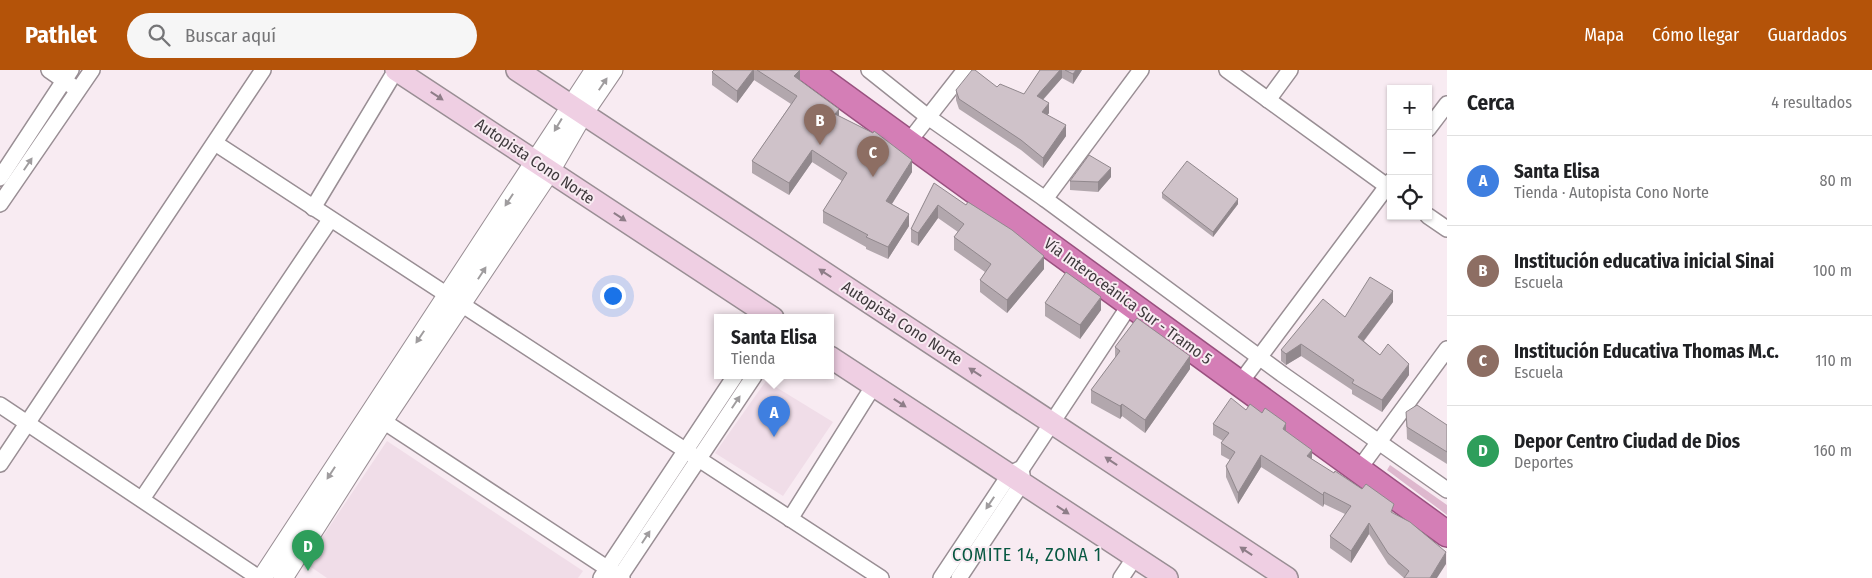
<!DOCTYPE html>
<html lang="es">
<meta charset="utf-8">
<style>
body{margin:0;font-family:"Fira Sans Condensed",sans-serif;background:#f6f6f6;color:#202124}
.controls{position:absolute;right:15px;top:15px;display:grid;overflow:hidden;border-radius:0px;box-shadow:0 1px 4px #0004}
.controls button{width:45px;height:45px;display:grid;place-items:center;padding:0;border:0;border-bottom:1px solid #e0e0e0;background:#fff;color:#202124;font:25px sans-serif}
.you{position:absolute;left:612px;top:225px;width:18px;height:18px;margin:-12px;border:4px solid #fff;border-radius:50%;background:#1a73e8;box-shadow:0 0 0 8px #1a73e833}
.badge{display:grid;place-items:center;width:32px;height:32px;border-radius:50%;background:#b45309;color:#fff;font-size:16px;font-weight:700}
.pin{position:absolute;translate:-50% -41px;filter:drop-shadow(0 1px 2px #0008)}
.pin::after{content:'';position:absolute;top:26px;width:18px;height:15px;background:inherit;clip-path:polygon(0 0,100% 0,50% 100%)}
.popup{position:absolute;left:714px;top:244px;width:120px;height:65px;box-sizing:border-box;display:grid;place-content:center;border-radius:0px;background:#fff;filter:drop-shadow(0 1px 4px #0005);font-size:16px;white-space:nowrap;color:#757577}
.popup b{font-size:19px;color:#202124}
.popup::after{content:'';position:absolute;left:50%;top:100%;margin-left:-10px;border:10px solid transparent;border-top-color:#fff}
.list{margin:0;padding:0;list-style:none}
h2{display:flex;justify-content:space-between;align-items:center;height:65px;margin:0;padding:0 20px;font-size:21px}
h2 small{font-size:16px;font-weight:400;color:#757577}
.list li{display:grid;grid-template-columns:32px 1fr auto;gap:15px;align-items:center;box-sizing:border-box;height:90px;padding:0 20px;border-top:1px solid #e0e0e0}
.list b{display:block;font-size:19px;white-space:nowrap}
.list p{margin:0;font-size:16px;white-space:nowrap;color:#757577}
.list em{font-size:16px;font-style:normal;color:#757577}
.icon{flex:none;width:28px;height:28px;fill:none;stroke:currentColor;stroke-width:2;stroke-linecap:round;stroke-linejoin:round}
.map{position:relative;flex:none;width:1447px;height:508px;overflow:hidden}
header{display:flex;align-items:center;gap:30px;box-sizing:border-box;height:70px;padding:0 25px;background:#b45309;color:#fff}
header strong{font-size:24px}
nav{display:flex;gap:28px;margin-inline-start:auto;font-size:18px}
.search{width:350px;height:45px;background:#f6f6f6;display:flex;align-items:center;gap:12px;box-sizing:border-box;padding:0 18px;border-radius:28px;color:#757577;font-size:19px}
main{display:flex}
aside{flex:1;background:#fff}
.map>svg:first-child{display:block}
.built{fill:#f0dde8}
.green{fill:#deb8ce}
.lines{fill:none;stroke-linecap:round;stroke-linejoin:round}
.minor-casing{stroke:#998e94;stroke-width:18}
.tertiary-casing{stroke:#998e94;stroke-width:21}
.secondary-casing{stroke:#998e94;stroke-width:24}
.trunk-casing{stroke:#99517f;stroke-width:28}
.minor{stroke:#fff;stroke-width:15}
.tertiary{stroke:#fff;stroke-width:19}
.secondary{stroke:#efcfe3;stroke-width:21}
.trunk{stroke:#d47eb6;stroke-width:25}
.wall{fill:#b2a7ad}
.shaded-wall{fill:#91888d}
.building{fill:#cfc2c9;stroke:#91888d}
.oneway{fill:#9f9c9e}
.oneway2{fill:#8e7d88}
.labels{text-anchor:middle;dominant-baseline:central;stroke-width:4;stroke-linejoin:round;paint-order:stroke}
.street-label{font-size:16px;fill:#3f3a3d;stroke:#f8ebf2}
.neighbourhood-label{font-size:18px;letter-spacing:1px;fill:#075741;stroke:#f8ebf2}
</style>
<header>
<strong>Pathlet</strong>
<div class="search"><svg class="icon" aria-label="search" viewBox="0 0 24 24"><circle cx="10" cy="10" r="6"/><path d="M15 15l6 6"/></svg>Buscar aquí</div>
<nav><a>Mapa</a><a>Cómo llegar</a><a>Guardados</a></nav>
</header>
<main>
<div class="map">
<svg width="1447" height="508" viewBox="0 0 1447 508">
<rect width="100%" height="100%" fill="#f8ebf2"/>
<!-- built -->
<g class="built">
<polygon points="766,311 833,352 783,426 715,383"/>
<polygon points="387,371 583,501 578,508 327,508 305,493"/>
</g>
<!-- green -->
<polygon class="green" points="1390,395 1447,435 1447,445 1387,400"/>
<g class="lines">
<defs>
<g id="minor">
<polyline points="49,0 72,16"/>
<polyline points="869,0 928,47 1045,129 1282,304 1447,420"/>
<polyline points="1227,0 1391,119"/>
<polyline points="1268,30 1290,0"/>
<polyline points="1428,59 1447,34"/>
<path d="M215,73C437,218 659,364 881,508"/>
<polyline points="907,74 965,0"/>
<polyline points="0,108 71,0"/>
<polyline points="1045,129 1141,0"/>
<polyline points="0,134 92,0"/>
<polyline points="313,138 396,0"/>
<polyline points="1428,146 1447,159"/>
<polyline points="1240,313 1391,111"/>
<polyline points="0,335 259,508"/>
<polyline points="374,345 622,508"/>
<polyline points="0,394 263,0"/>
<polyline points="1359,399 1447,279"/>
<polyline points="142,429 330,150"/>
<polyline points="790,449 874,315"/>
<polyline points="601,508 735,306"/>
<polyline points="619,508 754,306"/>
<polyline points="941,508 1010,404 1022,398 1131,233"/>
<polyline points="959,508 1022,413 1022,404"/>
<polyline points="1121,508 1135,487"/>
</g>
<g id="tertiary">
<polyline points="262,508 595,0"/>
<polyline points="283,508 383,351 550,101 583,44 613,0"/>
</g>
<g id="secondary">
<polyline points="396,0 773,248"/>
<polyline points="517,0 1287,508"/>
<polyline points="830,287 1167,508"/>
</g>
<polyline id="trunk" points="808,0 1447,464"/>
</defs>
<!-- minor casing -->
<use href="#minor" class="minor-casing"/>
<!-- tertiary casing -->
<use href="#tertiary" class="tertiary-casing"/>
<!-- secondary casing -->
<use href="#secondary" class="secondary-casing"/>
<!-- trunk casing -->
<use href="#trunk" class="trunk-casing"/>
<!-- minor -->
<use href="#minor" class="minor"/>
<!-- tertiary -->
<use href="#tertiary" class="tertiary"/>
<!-- secondary -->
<use href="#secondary" class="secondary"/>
<!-- trunk -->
<use href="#trunk" class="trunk"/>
</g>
<!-- wall -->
<g class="wall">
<polygon points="714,0 800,0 800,10 839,46 912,102 892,134 909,156 888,189 866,179 866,177 823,153 823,141 842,111 812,92 789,125 752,103 752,91 791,34 754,10 737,33 712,15 712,2"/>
<polygon points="1040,0 1082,0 1073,14 1062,8 1043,30 1049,43 1047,45 1066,66 1043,98 1021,80 959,39 956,30 956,20 997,17 1024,24"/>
<polygon points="1111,107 1098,122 1070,120 1070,111"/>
<polygon points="934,113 1044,199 1007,243 980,222 980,210 985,202 954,180 954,167 958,162 938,148 918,176 911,172 911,159"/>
<polygon points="1162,123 1238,134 1213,167 1162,128"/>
<polygon points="1393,232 1364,271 1380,285 1409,305 1382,342 1352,324 1352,320 1301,286 1286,295 1281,291 1281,280 1345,247"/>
<polygon points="1045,233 1101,240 1080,269 1045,246"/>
<polygon points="1115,277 1190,299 1145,363 1122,346 1120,349 1091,333 1091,320 1115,288"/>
<polygon points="1246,340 1262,343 1286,361 1312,389 1394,444 1446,494 1404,508 1388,494 1369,464 1351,493 1330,478 1330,466 1345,444 1324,434 1323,437 1261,397 1238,434 1226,407 1226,396 1230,390 1221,385 1221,373 1223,371 1213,365 1213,354"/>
<polygon points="1406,342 1447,355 1447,394 1407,369"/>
</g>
<!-- shaded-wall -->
<g class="shaded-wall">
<polygon points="753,0 754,0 754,10 737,33 737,21"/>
<polygon points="800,0 800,12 794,6"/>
<polygon points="1060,0 1062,0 1062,8 1037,36 1037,26"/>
<polygon points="1076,0 1082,0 1073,14 1073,4"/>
<polygon points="1049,33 1049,43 1042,53 1042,42"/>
<polygon points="839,39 839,51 835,44"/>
<polygon points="1066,55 1066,66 1043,98 1043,88"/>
<polygon points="812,80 812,92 789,125 789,113"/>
<polygon points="912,90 912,102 886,143 886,131"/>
<polygon points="1111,98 1111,107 1098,122 1098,112"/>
<polygon points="1238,129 1238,134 1213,167 1213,162"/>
<polygon points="938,135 938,148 918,176 918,163"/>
<polygon points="909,144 909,156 888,189 888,177"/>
<polygon points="1044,186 1044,199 1007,243 1007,230"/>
<polygon points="1393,221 1393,232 1358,278 1358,267"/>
<polygon points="1101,227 1101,240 1080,269 1080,255"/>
<polygon points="1301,274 1301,286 1286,295 1286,284"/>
<polygon points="1190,286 1190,299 1145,363 1145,350"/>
<polygon points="1409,294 1409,305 1382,342 1382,330"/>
<polygon points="1122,334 1122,346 1120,349 1120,336"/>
<polygon points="1286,353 1286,365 1283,359"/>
<polygon points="1312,380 1312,392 1307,386"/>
<polygon points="1261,385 1261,397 1238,434 1238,423"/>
<polygon points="1324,422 1324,434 1323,437 1323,425"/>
<polygon points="1369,453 1369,464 1351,493 1351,481"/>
<polygon points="1446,482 1446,494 1437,508 1430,508"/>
</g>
<!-- building -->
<g class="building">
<polygon points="714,0 753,0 737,21 712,2"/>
<polygon points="757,0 800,0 794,6 839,39 835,44 873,63 874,61 912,90 886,131 909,144 888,177 866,167 868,165 823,141 847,103 812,80 789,113 752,91 797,26"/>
<polygon points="972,0 975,0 997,17 1000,14 1024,24 1040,0 1060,0 1037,26 1049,33 1042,42 1066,55 1043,88 1021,70 959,29 956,20"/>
<polygon points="1065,0 1076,0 1073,4"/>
<polygon points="1089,85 1111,98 1098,112 1070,111"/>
<polygon points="1187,91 1238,129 1213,162 1162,123"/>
<polygon points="934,113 966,135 968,132 1012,160 1044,186 1007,230 980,210 991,194 954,167 964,154 938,135 918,163 911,159"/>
<polygon points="1066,202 1101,227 1080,255 1045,233"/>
<polygon points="1370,207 1393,221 1358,267 1380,285 1388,274 1409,294 1382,330 1352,313 1354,310 1301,274 1286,284 1281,280 1323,229 1345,247"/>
<polygon points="1137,248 1190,286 1145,350 1122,334 1120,336 1091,320 1120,281 1115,277"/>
<polygon points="1231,328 1246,340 1250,334 1262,343 1265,338 1286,353 1283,359 1312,380 1307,386 1334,403 1335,401 1362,419 1366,414 1394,434 1391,442 1410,452 1446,482 1430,508 1404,508 1409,501 1388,483 1369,453 1351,481 1330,466 1351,436 1324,422 1323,425 1261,385 1238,423 1226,396 1235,382 1221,373 1229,363 1213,354"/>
<polygon points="1417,335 1447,355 1447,382 1407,357 1406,342"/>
</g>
<!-- one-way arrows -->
<defs><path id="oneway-solid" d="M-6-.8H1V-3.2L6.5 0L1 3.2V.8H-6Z" transform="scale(1.25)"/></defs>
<g class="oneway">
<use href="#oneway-solid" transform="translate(603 14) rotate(-56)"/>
<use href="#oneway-solid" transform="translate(558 55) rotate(121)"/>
<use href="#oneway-solid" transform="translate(28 94) rotate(-56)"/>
<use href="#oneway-solid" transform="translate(509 130) rotate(123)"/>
<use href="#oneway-solid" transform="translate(482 203) rotate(-57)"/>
<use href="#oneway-solid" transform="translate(420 267) rotate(124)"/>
<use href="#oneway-solid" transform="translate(736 332) rotate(-56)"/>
<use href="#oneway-solid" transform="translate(331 403) rotate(123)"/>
<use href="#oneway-solid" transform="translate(990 433) rotate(124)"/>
<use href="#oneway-solid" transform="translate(646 467) rotate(-57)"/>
</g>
<g class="oneway2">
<use href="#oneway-solid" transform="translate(437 26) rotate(33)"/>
<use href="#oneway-solid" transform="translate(620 147) rotate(34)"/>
<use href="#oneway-solid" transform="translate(825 203) rotate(-147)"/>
<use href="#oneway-solid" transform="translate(975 302) rotate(-147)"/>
<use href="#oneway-solid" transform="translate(900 333) rotate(33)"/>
<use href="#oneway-solid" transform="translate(1111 391) rotate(-146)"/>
<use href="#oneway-solid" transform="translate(1063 440) rotate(33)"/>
<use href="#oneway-solid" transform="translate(1246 481) rotate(-146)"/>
</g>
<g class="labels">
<!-- street labels -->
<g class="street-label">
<text transform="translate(535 91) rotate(34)">Autopista Cono Norte</text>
<text transform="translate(1128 231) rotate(36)">Vía Interoceánica Sur - Tramo 5</text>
<text transform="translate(902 253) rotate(33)">Autopista Cono Norte</text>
</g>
<!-- neighbourhood labels -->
<g class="neighbourhood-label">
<text x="1027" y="485">COMITE 14, ZONA 1</text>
</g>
</g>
</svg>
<div class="controls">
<button>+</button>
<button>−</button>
<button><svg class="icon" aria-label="locate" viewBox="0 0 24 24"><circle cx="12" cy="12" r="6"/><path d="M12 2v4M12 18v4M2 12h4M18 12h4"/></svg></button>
</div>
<div class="you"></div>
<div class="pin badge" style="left:774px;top:367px;background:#3f7fe0">A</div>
<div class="popup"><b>Santa Elisa</b>Tienda</div>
<div class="pin badge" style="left:820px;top:75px;background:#8d6e63">B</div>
<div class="pin badge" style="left:873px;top:107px;background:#8d6e63">C</div>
<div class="pin badge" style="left:308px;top:501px;background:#2e9e5b">D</div>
</div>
<aside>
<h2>Cerca<small>4 resultados</small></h2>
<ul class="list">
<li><span class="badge" style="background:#3f7fe0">A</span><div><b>Santa Elisa</b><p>Tienda · Autopista Cono Norte</p></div><em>80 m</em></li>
<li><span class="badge" style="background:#8d6e63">B</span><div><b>Institución educativa inicial Sinai</b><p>Escuela</p></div><em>100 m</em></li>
<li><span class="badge" style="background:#8d6e63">C</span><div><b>Institución Educativa Thomas M.c.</b><p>Escuela</p></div><em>110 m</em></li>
<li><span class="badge" style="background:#2e9e5b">D</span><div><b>Depor Centro Ciudad de Dios</b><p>Deportes</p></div><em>160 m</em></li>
</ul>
</aside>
</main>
